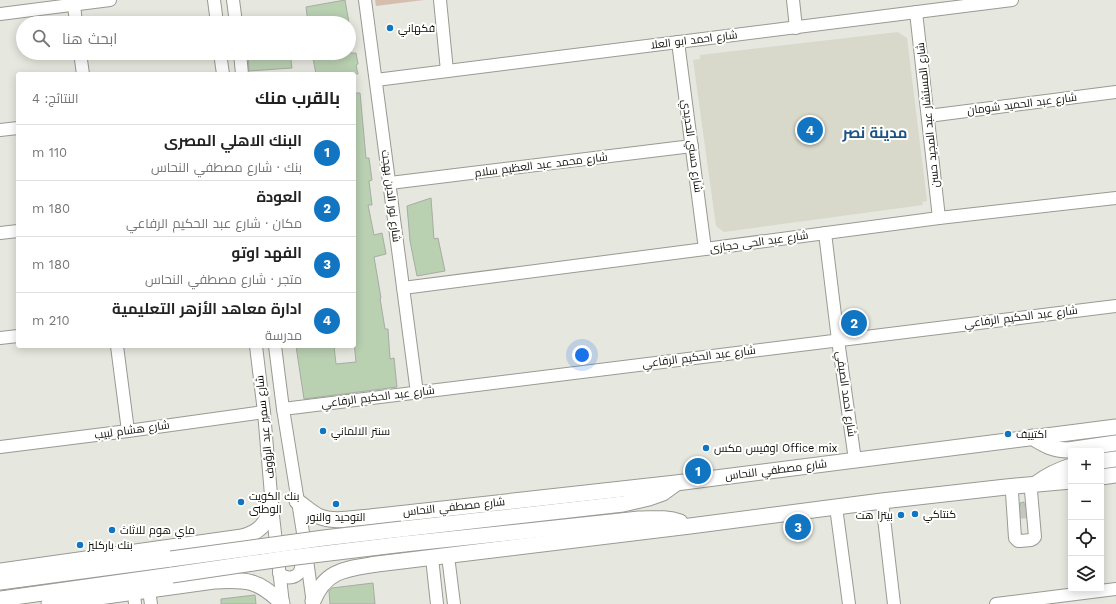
<!DOCTYPE html>
<html lang="ar">
<meta charset="utf-8">
<style>
body{margin:0;font-family:"Work Sans",Cairo,sans-serif;background:#f2f2f2;color:#222;direction:rtl}
.controls{position:absolute;right:12px;bottom:12px;display:grid;overflow:hidden;border-radius:4px;box-shadow:0 2px 10px #0003}
.controls button{width:36px;height:36px;display:grid;place-items:center;padding:0;border:0;border-bottom:1px solid #e0e0e0;background:#fff;color:#222;font:20px sans-serif}
.you{position:absolute;left:582px;top:355px;width:14px;height:14px;margin:-10px;border:3px solid #fff;border-radius:50%;background:#1a73e8;box-shadow:0 0 0 6px #1a73e833}
.badge{display:grid;place-items:center;width:26px;height:26px;border-radius:50%;background:#1275c1;color:#fff;font-size:13px;font-weight:700}
.pin{position:absolute;translate:-50% -50%;border:2px solid #fff;box-shadow:0 1px 4px #0006}
.list{margin:0;padding:0;list-style:none}
h2{display:flex;justify-content:space-between;align-items:center;height:52px;margin:0;padding:0 16px;font-size:17px}
h2 small{font-size:13px;font-weight:400;color:#767676}
.list li{display:grid;grid-template-columns:26px 1fr auto;gap:12px;align-items:center;box-sizing:border-box;height:56px;padding:0 16px;border-top:1px solid #e0e0e0}
.list b{display:block;font-size:15px;white-space:nowrap}
.list p{margin:0;font-size:13px;white-space:nowrap;color:#767676}
.list em{font-size:13px;font-style:normal;color:#767676}
.icon{flex:none;width:22px;height:22px;fill:none;stroke:currentColor;stroke-width:2;stroke-linecap:round;stroke-linejoin:round}
.map{position:relative;flex:none;width:1116px;height:604px;overflow:hidden;direction:ltr}
.search{position:absolute;background:#fff;box-shadow:0 2px 10px #0003;left:16px;top:16px;width:340px;height:44px;display:flex;align-items:center;gap:10px;box-sizing:border-box;padding:0 14px;border-radius:22px;color:#767676;font-size:15px}
.panel{position:absolute;background:#fff;box-shadow:0 2px 10px #0003;left:16px;top:72px;width:340px;height:276px;border-radius:4px;direction:rtl}
.map>svg:first-child{display:block}
.built{fill:#d8d9cb}
.green{fill:#d6beaf}
.building{fill:#b9d0b1;stroke:#a7aca5}
.lines{fill:none;stroke-linecap:round;stroke-linejoin:round}
.minor-tunnel{stroke:#c5c6bf;stroke-width:12;stroke-dasharray:12 6;stroke-linecap:butt}
.minor-casing{stroke:#999a93;stroke-width:14}
.major-casing{stroke:#999a93;stroke-width:17}
.minor{stroke:#fff;stroke-width:12}
.major{stroke:#fff;stroke-width:15}
.major-bridge-casing{stroke:#999a93;stroke-width:17;stroke-linecap:butt}
.major-bridge{stroke:#fff;stroke-width:15}
.poi-dot{fill:#1275c1;stroke:#fffffe;stroke-width:1.5}
.labels{text-anchor:middle;dominant-baseline:central;stroke-width:4;stroke-linejoin:round;paint-order:stroke}
.poi-label{font-size:11px;fill:#0c0c0a;stroke:#fffffe;text-anchor:start}
.street-label{font-size:11px;fill:#0c0c0a;stroke:#fffffe}
.district-label{font-size:15px;font-weight:bold;fill:#1a5384;stroke:#fffffe}
</style>
<div class="map">
<svg width="1116" height="604" viewBox="0 0 1116 604">
<rect width="100%" height="100%" fill="#e6e7df"/>
<!-- built -->
<polygon class="built" points="898,32 907,38 927,201 922,202 923,205 724,232 716,226 693,60 700,59 700,55"/>
<!-- green -->
<polygon class="green" points="375,0 424,0 376,6"/>
<!-- building -->
<g class="building">
<polygon points="345,0 349,23 308,23 306,7"/>
<polygon points="248,53 290,53 292,68 249,71"/>
<polygon points="312,53 356,53 358,64 356,65 358,74 316,74"/>
<polygon points="354,93 360,93 366,158 369,158 372,180 369,181 372,205 368,205 374,235 382,233 386,254 374,257 381,298 380,298 385,329 388,329 390,359 394,358 397,387 304,399 296,346 334,346 336,364 356,362 354,342"/>
<polygon points="431,198 434,239 438,238 445,271 417,276 410,241 407,206"/>
<polygon points="1024,502 1025,514 1021,515 1020,503"/>
<polygon points="373,583 375,604 330,604 329,591 332,588"/>
<polygon points="255,595 256,604 221,604 221,599"/>
</g>
<g class="lines">
<!-- minor-tunnel -->
<polyline class="minor-tunnel" points="1017,513 1029,512"/>
<defs>
<g id="minor">
<polyline points="214,0 217,23"/>
<polyline points="233,0 236,23"/>
<polyline points="365,0 417,393"/>
<polyline points="440,0 447,71"/>
<polyline points="793,0 796,28"/>
<polyline points="74,5 76,23"/>
<polyline points="916,12 939,218"/>
<polyline points="0,14 110,0"/>
<polyline points="678,42 705,249"/>
<polyline points="80,53 83,74"/>
<polyline points="220,53 223,74"/>
<polyline points="240,53 242,74"/>
<polyline points="376,80 1012,0"/>
<polyline points="928,116 1116,92"/>
<polyline points="0,130 18,128"/>
<polyline points="390,183 692,146"/>
<polyline points="0,233 18,231"/>
<polyline points="825,233 838,340 855,460"/>
<polyline points="403,288 705,249 939,218 1116,198"/>
<polyline points="0,338 18,336"/>
<polyline points="117,346 128,431"/>
<polyline points="256,346 264,412 272,507 283,604"/>
<polyline points="275,346 283,409 305,545 313,604"/>
<polyline points="283,409 1116,306"/>
<polyline points="0,447 128,431 264,412"/>
<polyline points="1006,487 1010,489 1012,493 1015,538 1018,541 1020,541 1031,540 1033,539 1035,537 1031,491 1034,484"/>
<polyline points="882,501 894,604"/>
<polyline points="836,507 849,604"/>
<polyline points="448,556 454,604"/>
<polyline points="432,558 437,604"/>
<path d="M279,573C286,580 300,579 301,567C302,563 301,558 301,554"/>
<polyline points="149,591 151,604"/>
<polyline points="134,593 135,604"/>
<polyline points="996,604 1116,589"/>
</g>
<g id="major">
<path d="M1032,437C1044,445 1054,450 1068,450L1116,443"/>
<polyline points="1101,461 1116,459"/>
<polyline points="1101,477 1116,475"/>
<path d="M1037,483C1048,475 1058,470 1071,466"/>
<path d="M297,501C304,506 310,512 318,516C334,523 353,518 370,517L676,483L1116,427"/>
<polyline points="402,529 623,504 649,498 663,493 674,485"/>
<path d="M404,544L639,519C652,519 667,517 680,522"/>
<path d="M0,571L242,537C260,532 266,524 272,507"/>
<polyline points="0,582 171,559"/>
<polyline points="0,599 172,575"/>
<path d="M313,601C326,569 347,569 377,564L690,526L882,501L1006,487L1071,481"/>
<path d="M49,604L214,581C247,579 258,580 282,603"/>
</g>
</defs>
<!-- minor casing -->
<use href="#minor" class="minor-casing"/>
<!-- major casing -->
<use href="#major" class="major-casing"/>
<!-- minor -->
<use href="#minor" class="minor"/>
<!-- major -->
<use href="#major" class="major"/>
<defs>
<g id="major-bridge">
<polyline points="171,559 324,538 402,529"/>
<polyline points="172,575 288,558 404,544"/>
</g>
</defs>
<!-- major-bridge casing -->
<use href="#major-bridge" class="major-bridge-casing"/>
<!-- major-bridge -->
<use href="#major-bridge" class="major-bridge"/>
</g>
<!-- markers -->
<g class="poi-dot">
<circle cx="390" cy="28" r="4"/>
<circle cx="323" cy="431" r="4"/>
<circle cx="1008" cy="434" r="4"/>
<circle cx="706" cy="448" r="4"/>
<circle cx="241" cy="502" r="4"/>
<circle cx="336" cy="504" r="4"/>
<circle cx="915" cy="514" r="4"/>
<circle cx="901" cy="515" r="4"/>
<circle cx="112" cy="530" r="4"/>
<circle cx="80" cy="545" r="4"/>
</g>
<g class="labels">
<!-- poi labels -->
<g class="poi-label">
<text x="398" y="28">فكهاني</text>
<text x="331" y="431">سنتر الالماني</text>
<text x="1016" y="434">اكتييف</text>
<text x="714" y="448">اوفيس مكس Office mix</text>
<text x="249" y="496">بنك الكويت<tspan x="249" dy="13">الوطنى</tspan></text>
<text x="923" y="514">كنتاكي</text>
<text x="893" y="515" text-anchor="end">بيتزا هت</text>
<text x="336" y="517" text-anchor="middle">التوحيد والنور</text>
<text x="120" y="530">ماي هوم للاثاث</text>
<text x="88" y="545">بنك باركليز</text>
</g>
<!-- street labels -->
<g class="street-label">
<text transform="translate(694 40) rotate(-7)">شارع احمد ابو العلا</text>
<text transform="translate(1022 104) rotate(-7)">شارع عبد الحميد شومان</text>
<text transform="translate(928 115) rotate(-96)">شارع المستشار عبد المجيد حسن</text>
<text transform="translate(692 146) rotate(82)">شارع حسني الحديدي</text>
<text transform="translate(541 165) rotate(-7)">شارع محمد عبد العظيم سلام</text>
<text transform="translate(391 196) rotate(83)">شارع نور الدين بهجت</text>
<text transform="translate(759 242) rotate(-8)">شارع عبد الحى حجازى</text>
<text transform="translate(1021 317) rotate(-7)">شارع عبد الحكيم الرفاعي</text>
<text transform="translate(699 357) rotate(-7)">شارع عبد الحكيم الرفاعي</text>
<text transform="translate(846 394) rotate(82)">شارع احمد الصيفي</text>
<text transform="translate(378 397) rotate(-7)">شارع عبد الحكيم الرفاعي</text>
<text transform="translate(265 427) rotate(-96)">شارع سمير عبد الرؤوف</text>
<text transform="translate(132 430) rotate(-8)">شارع هشام لبيب</text>
<text transform="translate(776 470) rotate(-7)">شارع مصطفي النحاس</text>
<text transform="translate(454 507) rotate(-6)">شارع مصطفي النحاس</text>
</g>
<!-- district labels -->
<g class="district-label">
<text x="875" y="133">مدينة نصر</text>
</g>
</g>
</svg>
<div class="controls">
<button>+</button>
<button>−</button>
<button><svg class="icon" aria-label="locate" viewBox="0 0 24 24"><circle cx="12" cy="12" r="6"/><path d="M12 2v4M12 18v4M2 12h4M18 12h4"/></svg></button>
<button><svg class="icon" aria-label="layers" viewBox="0 0 24 24"><path d="M12 4l9 5-9 5-9-5zM3 14l9 5 9-5"/></svg></button>
</div>
<div class="you"></div>
<div class="pin badge" style="left:698px;top:471px">1</div>
<div class="pin badge" style="left:854px;top:323px">2</div>
<div class="pin badge" style="left:798px;top:527px">3</div>
<div class="pin badge" style="left:810px;top:130px">4</div>
<div class="search"><svg class="icon" aria-label="search" viewBox="0 0 24 24"><circle cx="10" cy="10" r="6"/><path d="M15 15l6 6"/></svg>ابحث هنا</div>
<section class="panel">
<h2>بالقرب منك<small>النتائج: 4</small></h2>
<ul class="list">
<li><span class="badge">1</span><div><b>البنك الاهلي المصرى</b><p>بنك · شارع مصطفي النحاس</p></div><em>110 m</em></li>
<li><span class="badge">2</span><div><b>العودة</b><p>مكان · شارع عبد الحكيم الرفاعي</p></div><em>180 m</em></li>
<li><span class="badge">3</span><div><b>الفهد اوتو</b><p>متجر · شارع مصطفي النحاس</p></div><em>180 m</em></li>
<li><span class="badge">4</span><div><b>ادارة معاهد الأزهر التعليمية</b><p>مدرسة</p></div><em>210 m</em></li>
</ul>
</section>
</div>
